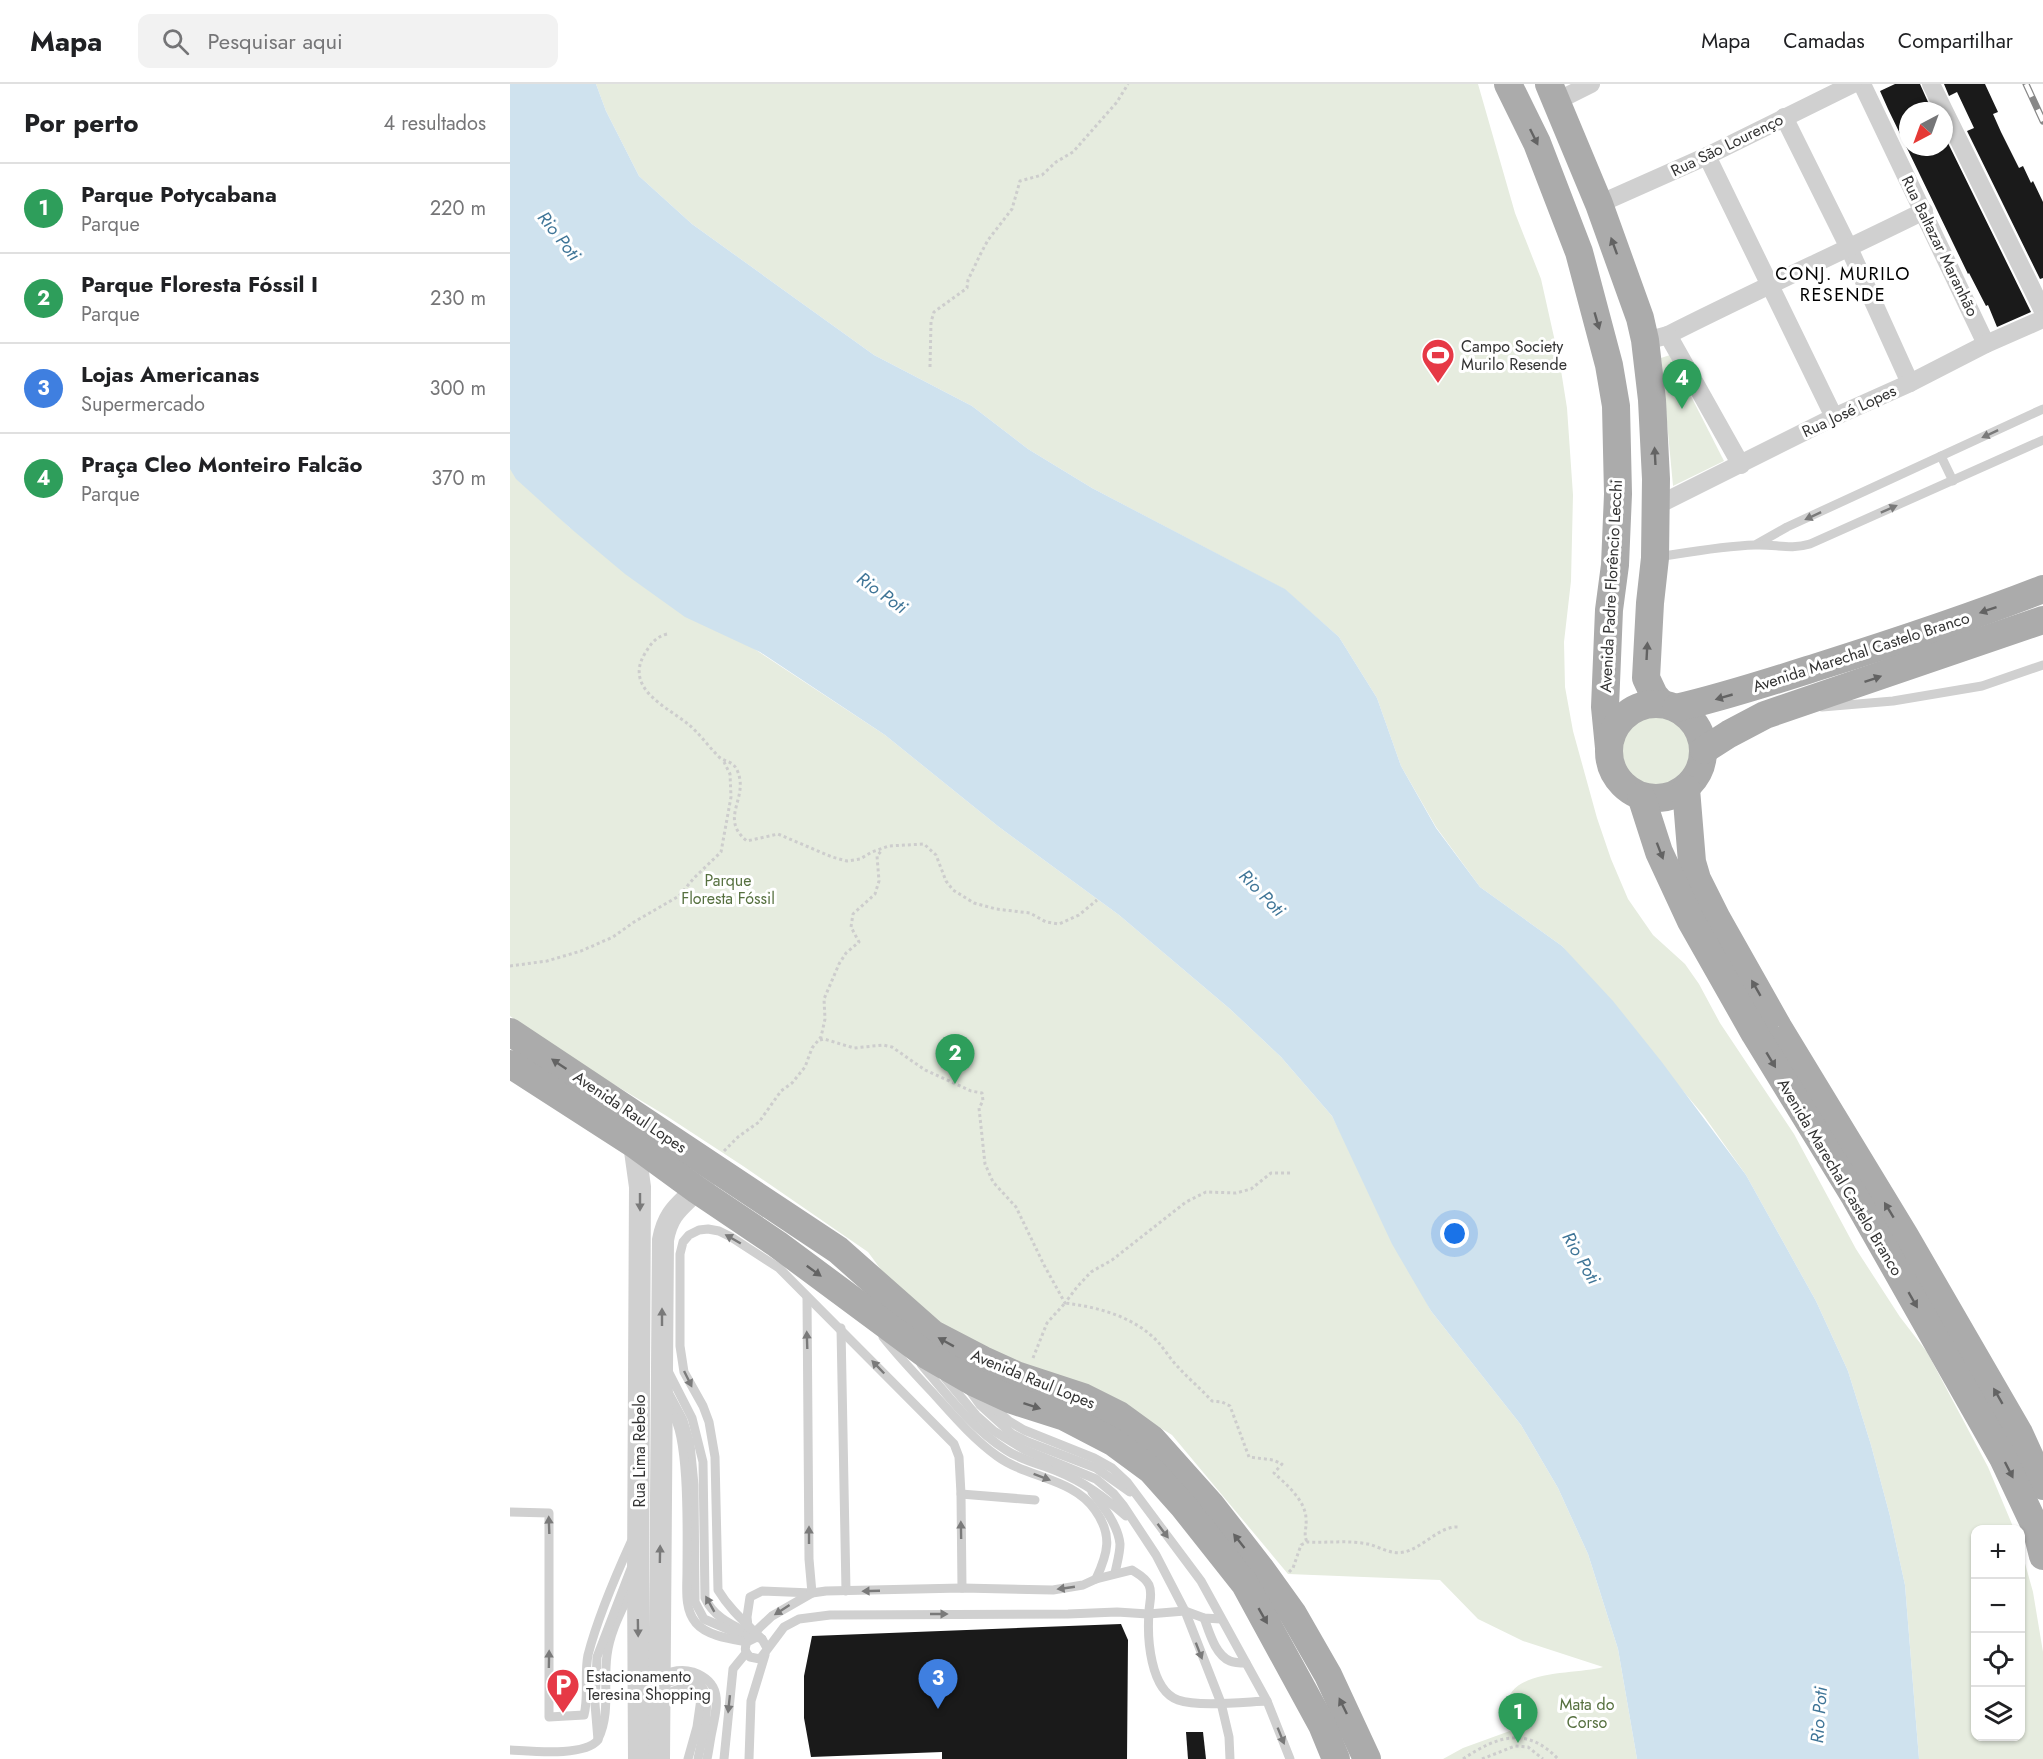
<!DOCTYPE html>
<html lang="pt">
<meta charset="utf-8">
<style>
body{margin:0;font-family:Jost,sans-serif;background:#f2f2f2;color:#202124}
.controls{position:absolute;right:18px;bottom:18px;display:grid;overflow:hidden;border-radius:12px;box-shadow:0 2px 4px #0004}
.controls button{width:54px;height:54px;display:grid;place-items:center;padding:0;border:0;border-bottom:2px solid #e0e0e0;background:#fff;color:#202124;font:30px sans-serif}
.compass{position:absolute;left:1389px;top:18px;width:54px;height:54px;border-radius:50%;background:#fff;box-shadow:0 2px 4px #0004;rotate:221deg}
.you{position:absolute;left:945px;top:1150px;width:21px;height:21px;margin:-15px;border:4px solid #fff;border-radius:50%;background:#1a73e8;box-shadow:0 0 0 9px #1a73e833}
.badge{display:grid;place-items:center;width:39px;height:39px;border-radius:50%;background:#0b8043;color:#fff;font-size:20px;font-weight:700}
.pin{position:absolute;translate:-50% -50px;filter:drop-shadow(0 2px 3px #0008)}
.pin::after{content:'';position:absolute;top:32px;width:21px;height:18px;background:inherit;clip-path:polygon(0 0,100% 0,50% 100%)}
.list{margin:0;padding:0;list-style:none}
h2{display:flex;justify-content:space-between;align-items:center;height:78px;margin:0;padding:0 24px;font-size:26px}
h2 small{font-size:20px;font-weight:400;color:#757577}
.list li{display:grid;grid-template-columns:39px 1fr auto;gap:18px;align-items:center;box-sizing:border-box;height:90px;padding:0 24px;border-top:2px solid #e0e0e0}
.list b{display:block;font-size:22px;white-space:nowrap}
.list p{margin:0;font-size:20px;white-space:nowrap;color:#757577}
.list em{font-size:20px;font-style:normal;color:#757577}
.icon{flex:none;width:33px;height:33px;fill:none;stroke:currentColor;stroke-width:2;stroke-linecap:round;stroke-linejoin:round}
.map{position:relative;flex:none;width:1533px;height:1675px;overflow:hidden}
header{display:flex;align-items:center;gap:36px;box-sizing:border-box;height:84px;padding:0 30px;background:#fff;border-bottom:2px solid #e0e0e0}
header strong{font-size:28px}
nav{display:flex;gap:33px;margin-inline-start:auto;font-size:21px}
.search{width:420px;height:54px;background:#f2f2f2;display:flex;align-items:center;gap:15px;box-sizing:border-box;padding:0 21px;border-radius:12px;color:#757577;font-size:22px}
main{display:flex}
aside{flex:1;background:#fff}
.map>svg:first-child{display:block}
.green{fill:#e6ecdf}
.water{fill:#cfe2ee}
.building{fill:#1a1a1a}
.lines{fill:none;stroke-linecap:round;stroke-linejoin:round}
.path{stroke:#cdcdcd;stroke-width:3;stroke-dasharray:3 3;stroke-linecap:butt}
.service{stroke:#d0d0d0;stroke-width:9}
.minor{stroke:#d0d0d0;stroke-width:18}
.tertiary{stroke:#d0d0d0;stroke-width:22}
.primary{stroke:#ababab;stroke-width:28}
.rail-casing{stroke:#888;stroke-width:7}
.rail{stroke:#fff;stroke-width:4.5;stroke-dasharray:14;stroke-linecap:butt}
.oneway{fill:#636363}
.oneway2{fill:#7a7a7a}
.labels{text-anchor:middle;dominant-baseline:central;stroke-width:6;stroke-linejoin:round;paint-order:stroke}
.street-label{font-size:16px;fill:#333;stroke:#fff}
.poi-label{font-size:16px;fill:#333;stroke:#fff;text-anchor:start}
.park-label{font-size:16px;fill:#56703f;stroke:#fff}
.water-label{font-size:18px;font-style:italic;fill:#3f7597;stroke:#fff}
.neighbourhood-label{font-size:18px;letter-spacing:1.5px;fill:#000;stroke:#fff}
</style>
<header>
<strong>Mapa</strong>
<div class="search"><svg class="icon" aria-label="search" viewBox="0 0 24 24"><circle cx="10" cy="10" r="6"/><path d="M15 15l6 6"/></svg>Pesquisar aqui</div>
<nav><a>Mapa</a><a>Camadas</a><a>Compartilhar</a></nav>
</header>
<main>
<aside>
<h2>Por perto<small>4 resultados</small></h2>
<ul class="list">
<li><span class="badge" style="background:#2e9e5b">1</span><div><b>Parque Potycabana</b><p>Parque</p></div><em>220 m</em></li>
<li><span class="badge" style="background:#2e9e5b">2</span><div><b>Parque Floresta Fóssil I</b><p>Parque</p></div><em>230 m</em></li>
<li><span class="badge" style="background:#3f7fe0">3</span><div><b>Lojas Americanas</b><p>Supermercado</p></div><em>300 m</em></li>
<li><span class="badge" style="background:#2e9e5b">4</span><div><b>Praça Cleo Monteiro Falcão</b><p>Parque</p></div><em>370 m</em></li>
</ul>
</aside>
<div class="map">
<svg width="1533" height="1675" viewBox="0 0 1533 1675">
<rect width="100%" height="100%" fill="#fff"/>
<!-- green -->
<g class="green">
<polygon points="86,0 968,0 1005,129 1031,195 1050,280 1057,324 1063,411 1061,497 1054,558 1055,603 1063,647 1087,734 1101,775 1118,815 1143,851 1175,880 1189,900 1210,939 1284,1050 1346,1165 1390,1233 1417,1268 1478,1383 1504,1445 1466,1446 1466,1652 1510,1652 1511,1465 1523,1508 1533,1568 1533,1675 1409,1675 1395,1501 1380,1432 1361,1361 1338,1287 1306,1217 1236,1091 1194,1032 1052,862 970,803 926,743 891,682 867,614 829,553 774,505 582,404 518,365 462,322 364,271 182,140 129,92 96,27"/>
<polygon points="1160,271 1214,377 1163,402 1151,274"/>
<path d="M0,384L59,443L375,651L489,743L609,831L720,925L771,973L822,1032L921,1227L1011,1341L1048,1404L1078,1470L1108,1565L1127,1675H933L953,1664L1008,1644C1005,1638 997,1630 997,1624C996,1584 1067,1591 1093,1583L1013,1557L968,1535L930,1496L778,1490L662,1351L612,1320L444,1252L383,1202L358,1168L233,1082L155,1031L53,970L0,932Z"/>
<circle cx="1146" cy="667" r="38"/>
</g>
<!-- water -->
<polygon class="water" points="0,0 86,0 96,27 129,92 182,140 364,271 462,322 518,365 582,404 775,505 829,553 867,614 891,682 926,744 970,803 1052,862 1103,917 1151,977 1236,1091 1306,1217 1338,1287 1361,1361 1380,1432 1395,1501 1409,1675 1127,1675 1108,1565 1078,1470 1048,1404 1011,1341 921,1227 882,1160 822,1032 771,973 720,925 609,831 489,743 375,651 250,568 175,533 115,490 59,443 6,395 0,385"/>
<!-- building -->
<g class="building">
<polygon points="1385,0 1410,0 1422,27 1398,27 1398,63 1434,63 1434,58 1437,57 1521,228 1487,243 1478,221 1476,222 1459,189 1458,190 1378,25 1370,7"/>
<polygon points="1434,0 1475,0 1488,28 1483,30 1491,48 1509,84 1513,82 1521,99 1523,97 1533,118 1533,194 1530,195 1457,47 1464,44 1447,8 1439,12"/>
<polygon points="611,1540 618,1556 617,1675 432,1675 432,1668 301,1673 294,1634 294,1592 302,1552"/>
<polygon points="676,1648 693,1648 696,1675 678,1675"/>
</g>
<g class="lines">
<!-- path -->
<g class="path">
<polyline points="420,283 421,238 424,228 457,204 458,196 471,169 478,156 502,125 510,97 532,91 546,78 563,68 607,18 618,0"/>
<path d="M157,550C145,553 140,561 134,571C115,605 157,623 178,640C189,649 198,662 209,673C215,678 223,677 227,686C240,714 208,734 237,757L268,750L322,773L337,777L350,775L362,768L379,762L414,760L426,771L436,797L443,806L464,819L486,825L520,829L536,838L549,840L569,831L587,816"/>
<polyline points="0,882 37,877 71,867 103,853 124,838 169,812 184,794 211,768 221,713 220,690 214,678"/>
<polyline points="310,956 314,955 344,964 373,961 382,963 415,986 461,1007 472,1009 473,1017 469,1024 475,1080 483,1098 506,1123 534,1181 555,1219 567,1203 581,1188 602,1176 676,1118 696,1108 726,1109 741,1105 761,1089 781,1089"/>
<polyline points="214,1067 228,1053 249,1038 271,1007 282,999 295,983 302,964 311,953 315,935 314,915 329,880 336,869 349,858 341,843 343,830 365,810 369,797 367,772 372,766"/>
<path d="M523,1274L537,1239L555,1219C588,1223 625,1233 648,1258C655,1266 661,1276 669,1284C679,1295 691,1305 702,1317L712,1318L720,1322L739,1373L763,1376L772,1380L764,1389C776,1400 796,1417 796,1435C797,1445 793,1449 797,1458"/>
<path d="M779,1488L783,1484L791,1461L797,1458C817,1459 838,1456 858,1460C870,1463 881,1471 894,1468C913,1464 929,1442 948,1443"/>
<path d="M953,1675C987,1652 1017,1642 1048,1675"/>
<polyline points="972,1675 1005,1662 1018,1663 1033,1675"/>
</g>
<!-- service -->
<g class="service">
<polyline points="1431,372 1443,397"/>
<polyline points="1247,460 1277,443 1533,325"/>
<path d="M1148,473C1180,468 1212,462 1245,461C1266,460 1280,466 1300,460L1533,356"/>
<polyline points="1312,623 1383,617 1472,602 1533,581"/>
<polyline points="331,1244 336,1507"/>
<path d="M373,1253C388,1272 405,1290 422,1308C442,1330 462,1354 487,1372C517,1394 563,1394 585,1426C603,1451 598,1469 586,1495"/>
<path d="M411,1280C437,1311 462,1344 496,1366C511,1376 530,1380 547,1387C574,1398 594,1413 616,1432"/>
<path d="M158,1287L182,1334L193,1378L195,1514C204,1534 223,1541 242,1551"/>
<polyline points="435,1294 466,1331 484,1347 515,1366 586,1395 604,1410 613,1421 646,1471 675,1527 711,1619 719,1653 720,1675"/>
<polyline points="157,1306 173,1336 180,1360 184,1401 185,1518 194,1535 236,1553"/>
<polyline points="460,1307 470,1321 502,1350 518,1358 586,1384 620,1408"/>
<polyline points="475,1315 499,1337 514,1346 584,1374 602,1384 617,1398 691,1497 757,1617 780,1675"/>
<path d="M154,1334L162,1329C180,1353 177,1453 177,1487C177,1504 174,1525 186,1539C197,1552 221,1555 237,1558"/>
<path d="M582,1408C593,1422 608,1441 610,1460C610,1469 607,1479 605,1489"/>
<polyline points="451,1410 525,1416"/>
<path d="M0,1428L39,1429V1633L74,1631C79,1612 74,1591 78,1571C87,1536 106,1491 121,1458"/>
<path d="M694,1534C699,1547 705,1571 720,1577C725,1579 731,1579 736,1579"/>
<path d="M238,1543L237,1533L240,1513L252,1507L302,1509L316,1507L452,1504L543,1506L573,1501L586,1495L622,1486C628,1490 635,1493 639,1501C643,1510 639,1519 639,1528C637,1554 640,1606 668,1616C688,1623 734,1618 757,1617"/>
<polyline points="245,1548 262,1532 302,1509 299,1475 297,1213"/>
<path d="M252,1555C236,1539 220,1526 208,1506L205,1373L199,1338L193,1322L174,1288L170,1262V1170L173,1158L179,1151L189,1146L198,1145L209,1147L221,1153L269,1184L444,1360L449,1373L451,1410L452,1504"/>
<path d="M257,1564L252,1555L247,1553L237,1558C234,1565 235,1568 240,1573L250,1575L274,1543L289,1535L320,1531L558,1530L607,1528L638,1530L675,1527L694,1534L711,1535"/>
<path d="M151,1592C161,1587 172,1585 183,1588C214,1599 207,1622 202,1647C200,1656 199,1666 197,1675"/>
<path d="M151,1601C215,1576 195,1639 188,1675"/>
<path d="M151,1613C166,1605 181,1597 191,1615L187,1643L178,1675"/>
<path d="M88,1655C101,1629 93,1599 97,1571C100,1547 112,1526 122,1504"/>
<path d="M0,1666C21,1667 74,1673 88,1656L85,1620L87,1573L122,1482"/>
<polyline points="214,1675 223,1585 236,1569"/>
<polyline points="239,1675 241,1617 255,1571"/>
</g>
<!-- minor -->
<g class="minor">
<polyline points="1352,0 1476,260"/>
<polyline points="1421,0 1533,227"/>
<polyline points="1047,17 1081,0"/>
<polyline points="1274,33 1339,164 1400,299"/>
<polyline points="1197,72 1324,333"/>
<polyline points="1089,120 1197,72 1343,0"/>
<path d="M1158,251C1243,208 1329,169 1414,127"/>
<polyline points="1147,254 1158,251 1231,381"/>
<polyline points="1146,422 1324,333 1400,299 1476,260 1533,235"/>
</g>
<!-- tertiary -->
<g class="tertiary">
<polyline points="124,1060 130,1103 128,1491 129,1675"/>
<path d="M149,1675L153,1156C159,1122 177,1120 195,1095"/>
</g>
<!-- primary -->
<g class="primary">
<polyline points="998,0 1027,59 1069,168 1099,281 1106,322 1108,410 1105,481 1099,526 1095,623 1099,664"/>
<polyline points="1039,0 1089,120 1130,234 1135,256 1142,316 1146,395 1145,474 1140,519 1136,594 1144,611 1152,620"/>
<circle cx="1146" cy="667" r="47"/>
<path d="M1166,624C1214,613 1260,598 1307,583C1383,559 1459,534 1533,505"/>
<polyline points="1194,666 1219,650 1255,631 1533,536"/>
<polyline points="1176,705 1182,778 1187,795 1207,835 1268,943 1395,1152 1509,1349 1533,1402"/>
<polyline points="1131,712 1149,768 1181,837 1245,950 1345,1113 1493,1374 1526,1444 1533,1472"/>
<polyline points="0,948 328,1166 423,1250 473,1276 506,1291 573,1313 609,1331 642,1355 701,1421 750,1484 783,1530 818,1591 857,1675"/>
<polyline points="0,980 124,1060 187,1106 267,1160 418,1272 463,1298 502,1316 555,1333 603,1358 641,1386 674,1423 735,1500 812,1641 826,1675"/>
</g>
<defs>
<polyline id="rail" points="1516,0 1533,37"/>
</defs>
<!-- rail casing -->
<use href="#rail" class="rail-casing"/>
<!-- rail -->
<use href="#rail" class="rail"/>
</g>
<!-- one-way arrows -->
<defs><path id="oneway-solid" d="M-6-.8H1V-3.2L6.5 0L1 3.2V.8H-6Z" transform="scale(1.5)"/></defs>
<g class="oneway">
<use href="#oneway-solid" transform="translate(1024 53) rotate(64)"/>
<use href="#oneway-solid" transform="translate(1104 162) rotate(-110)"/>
<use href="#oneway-solid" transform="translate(1087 237) rotate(74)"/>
<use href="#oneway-solid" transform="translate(1145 372) rotate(-93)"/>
<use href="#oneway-solid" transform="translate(1478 526) rotate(161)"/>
<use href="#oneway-solid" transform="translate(1137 567) rotate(-87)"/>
<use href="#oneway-solid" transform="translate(1363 595) rotate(-19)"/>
<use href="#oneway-solid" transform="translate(1214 613) rotate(164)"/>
<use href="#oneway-solid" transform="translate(1150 767) rotate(69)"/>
<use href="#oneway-solid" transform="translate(1246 904) rotate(-120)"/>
<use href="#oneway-solid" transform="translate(1261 976) rotate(59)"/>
<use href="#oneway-solid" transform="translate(49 980) rotate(-146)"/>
<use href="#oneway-solid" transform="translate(1379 1126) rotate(-121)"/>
<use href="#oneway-solid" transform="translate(304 1187) rotate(36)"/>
<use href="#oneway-solid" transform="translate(1403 1216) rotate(60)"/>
<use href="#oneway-solid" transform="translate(436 1258) rotate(-151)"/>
<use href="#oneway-solid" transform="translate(1488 1312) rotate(-120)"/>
<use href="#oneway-solid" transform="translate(522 1322) rotate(18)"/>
<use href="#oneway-solid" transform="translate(1499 1386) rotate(63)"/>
<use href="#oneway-solid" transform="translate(729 1457) rotate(-128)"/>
<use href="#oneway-solid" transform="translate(753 1532) rotate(60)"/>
<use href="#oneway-solid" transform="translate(833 1622) rotate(-116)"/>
</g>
<g class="oneway2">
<use href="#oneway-solid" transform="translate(1480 350) rotate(155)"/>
<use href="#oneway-solid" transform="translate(1379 425) rotate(-24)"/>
<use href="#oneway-solid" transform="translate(1303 432) rotate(155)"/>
<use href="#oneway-solid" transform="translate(130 1118) rotate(90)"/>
<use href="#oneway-solid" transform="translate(223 1155) rotate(-150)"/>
<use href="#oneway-solid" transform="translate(152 1233) rotate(-90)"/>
<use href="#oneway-solid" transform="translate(297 1256) rotate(-92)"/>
<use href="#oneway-solid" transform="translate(368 1283) rotate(-134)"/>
<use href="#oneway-solid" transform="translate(178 1295) rotate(64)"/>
<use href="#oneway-solid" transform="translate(532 1393) rotate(21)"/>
<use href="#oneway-solid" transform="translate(39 1441) rotate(-92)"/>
<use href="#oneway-solid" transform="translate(451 1446) rotate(-91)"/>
<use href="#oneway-solid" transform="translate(653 1447) rotate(53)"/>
<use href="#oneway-solid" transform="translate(299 1451) rotate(-90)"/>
<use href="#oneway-solid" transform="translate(150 1470) rotate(-89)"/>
<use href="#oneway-solid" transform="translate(556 1504) rotate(172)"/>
<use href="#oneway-solid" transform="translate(361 1507) rotate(178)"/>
<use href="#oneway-solid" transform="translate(200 1520) rotate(-119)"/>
<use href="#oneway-solid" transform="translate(272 1526) rotate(147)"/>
<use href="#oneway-solid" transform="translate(429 1530)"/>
<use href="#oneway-solid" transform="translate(128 1544) rotate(89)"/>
<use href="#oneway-solid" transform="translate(689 1567) rotate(69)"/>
<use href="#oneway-solid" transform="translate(39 1575) rotate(-89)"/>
<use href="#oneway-solid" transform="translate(219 1620) rotate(96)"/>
<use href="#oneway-solid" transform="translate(771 1652) rotate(68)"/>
</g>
<!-- icons -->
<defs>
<symbol id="stadium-pin" viewBox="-11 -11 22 30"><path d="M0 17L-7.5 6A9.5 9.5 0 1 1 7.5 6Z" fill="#e63946" stroke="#fff"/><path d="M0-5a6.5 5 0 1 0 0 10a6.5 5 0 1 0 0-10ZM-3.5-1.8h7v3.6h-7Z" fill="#fff"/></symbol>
<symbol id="parking-pin" viewBox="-11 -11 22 30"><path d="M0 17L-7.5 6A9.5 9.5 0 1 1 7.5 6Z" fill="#e63946" stroke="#fff"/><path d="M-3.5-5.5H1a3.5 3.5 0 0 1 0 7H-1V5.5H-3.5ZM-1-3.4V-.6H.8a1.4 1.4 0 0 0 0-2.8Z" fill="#fff"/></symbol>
</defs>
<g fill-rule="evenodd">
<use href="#stadium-pin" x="909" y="252" width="38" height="52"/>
<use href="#parking-pin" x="34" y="1582" width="38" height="52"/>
</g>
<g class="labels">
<!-- street labels -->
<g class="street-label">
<text transform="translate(1217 61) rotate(-26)">Rua São Lourenço</text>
<text transform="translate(1430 162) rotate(64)">Rua Baltazar Maranhão</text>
<text transform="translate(1339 327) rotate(-25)">Rua José Lopes</text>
<text transform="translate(1101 502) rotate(-87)">Avenida Padre Florêncio Lecchi</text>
<text transform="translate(1351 568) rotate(-18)">Avenida Marechal Castelo Branco</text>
<text transform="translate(120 1028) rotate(34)">Avenida Raul Lopes</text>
<text transform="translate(1330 1093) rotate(59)">Avenida Marechal Castelo Branco</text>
<text transform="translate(523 1295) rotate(22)">Avenida Raul Lopes</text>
<text transform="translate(129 1367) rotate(-90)">Rua Lima Rebelo</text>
</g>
<!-- poi labels -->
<g class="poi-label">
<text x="951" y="262">Campo Society<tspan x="951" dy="18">Murilo Resende</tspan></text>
<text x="76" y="1592">Estacionamento<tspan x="76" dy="18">Teresina Shopping</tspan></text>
</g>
<!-- park labels -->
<g class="park-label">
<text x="218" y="796">Parque<tspan x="218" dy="18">Floresta Fóssil</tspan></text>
<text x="1077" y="1620">Mata do<tspan x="1077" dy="18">Corso</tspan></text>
</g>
<!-- water labels -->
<g class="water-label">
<text transform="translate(49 152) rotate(52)">Rio Poti</text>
<text transform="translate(372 509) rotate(36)">Rio Poti</text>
<text transform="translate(752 809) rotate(46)">Rio Poti</text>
<text transform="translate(1071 1174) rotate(60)">Rio Poti</text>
<text transform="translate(1309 1631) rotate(-86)">Rio Poti</text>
</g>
<!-- neighbourhood labels -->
<g class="neighbourhood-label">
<text x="1333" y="190">CONJ. MURILO<tspan x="1333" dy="21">RESENDE</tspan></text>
</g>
</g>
</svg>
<div class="controls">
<button>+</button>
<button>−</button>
<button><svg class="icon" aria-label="locate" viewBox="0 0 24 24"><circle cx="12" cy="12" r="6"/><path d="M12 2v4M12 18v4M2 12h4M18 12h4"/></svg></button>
<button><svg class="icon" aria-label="layers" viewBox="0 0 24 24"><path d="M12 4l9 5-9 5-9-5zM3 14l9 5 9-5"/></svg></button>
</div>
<svg class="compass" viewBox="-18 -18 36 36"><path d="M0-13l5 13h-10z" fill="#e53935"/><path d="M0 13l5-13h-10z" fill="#757577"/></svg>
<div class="you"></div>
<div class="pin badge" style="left:1008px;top:1659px;background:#2e9e5b">1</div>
<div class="pin badge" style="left:445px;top:1000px;background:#2e9e5b">2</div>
<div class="pin badge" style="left:428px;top:1625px;background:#3f7fe0">3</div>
<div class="pin badge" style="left:1172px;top:325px;background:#2e9e5b">4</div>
</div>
</main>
